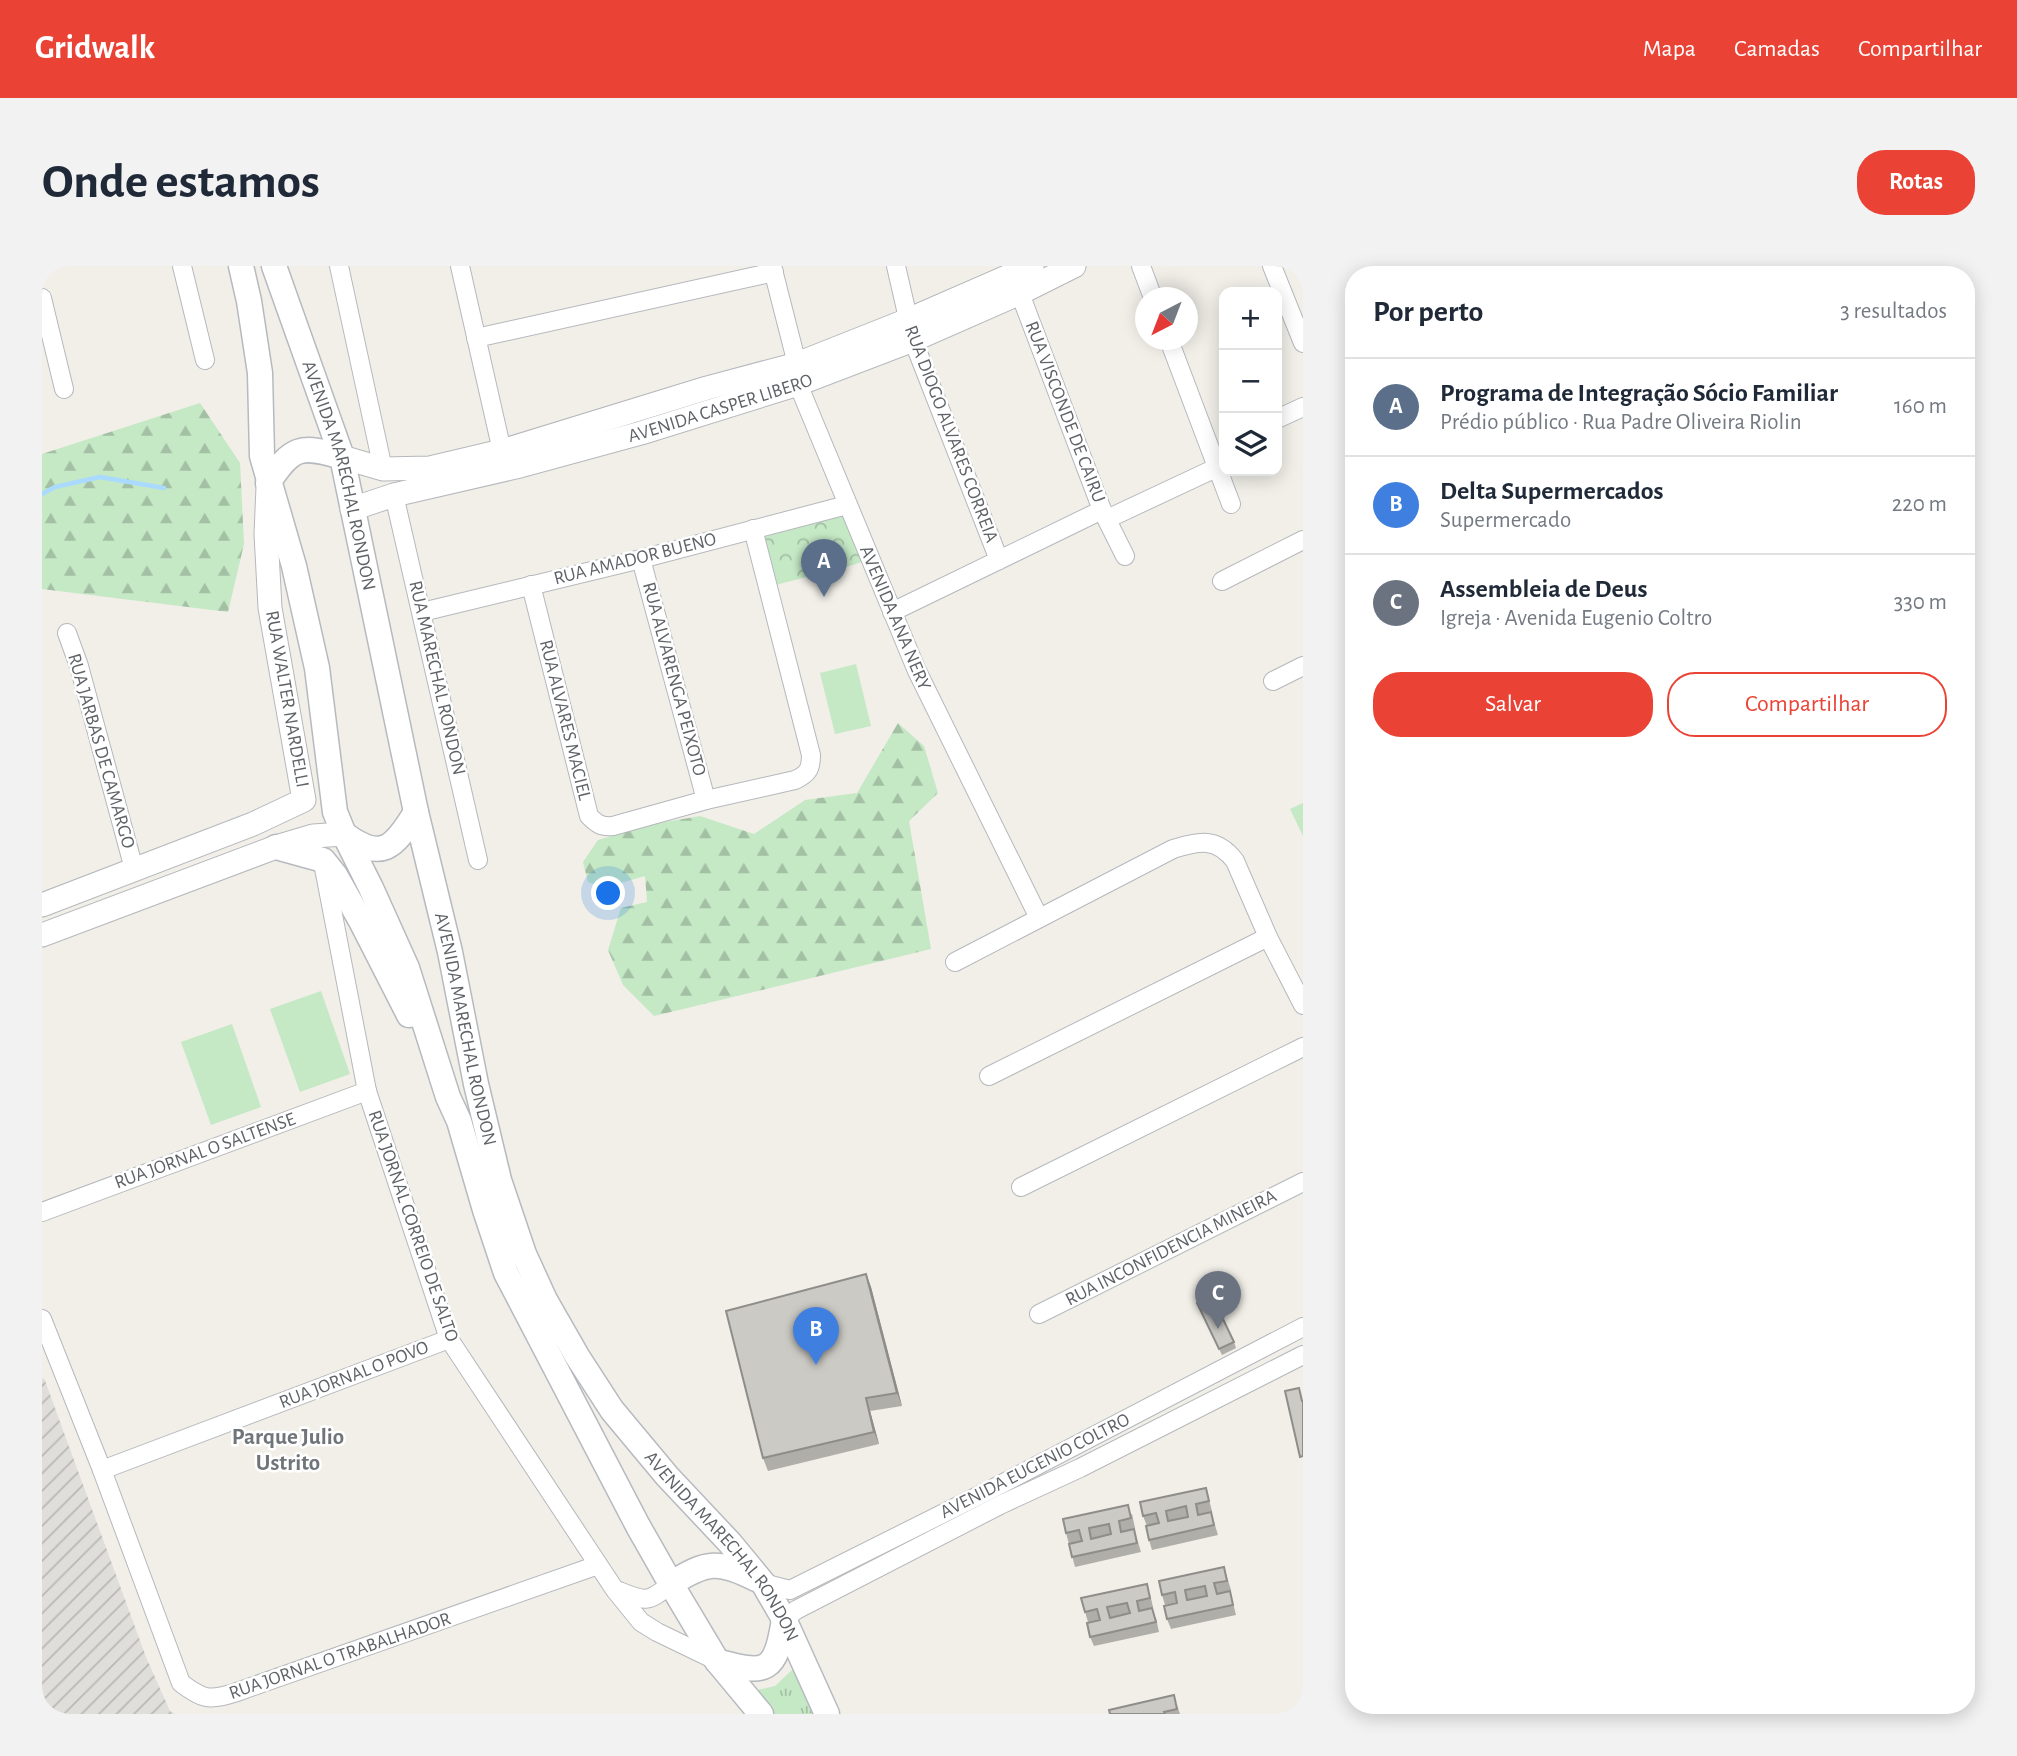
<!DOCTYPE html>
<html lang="pt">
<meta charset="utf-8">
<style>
body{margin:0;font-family:"Alegreya Sans",sans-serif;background:#f2f2f3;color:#1f2937}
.controls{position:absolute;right:21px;top:21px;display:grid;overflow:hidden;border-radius:14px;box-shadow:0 4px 18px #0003}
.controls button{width:63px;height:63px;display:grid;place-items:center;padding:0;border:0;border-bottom:2px solid #e0e1e3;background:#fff;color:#1f2937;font:35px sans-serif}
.compass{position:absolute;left:1093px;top:21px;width:63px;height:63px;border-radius:50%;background:#fff;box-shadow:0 4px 18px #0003;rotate:222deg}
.you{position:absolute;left:567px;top:628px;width:24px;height:24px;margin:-18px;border:5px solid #fff;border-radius:50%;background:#1a73e8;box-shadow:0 0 0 10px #1a73e833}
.badge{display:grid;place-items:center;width:46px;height:46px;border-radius:50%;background:#ea4335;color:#fff;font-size:23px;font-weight:700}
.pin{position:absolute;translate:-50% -58px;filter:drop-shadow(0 2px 4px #0008)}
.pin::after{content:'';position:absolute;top:37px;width:24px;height:21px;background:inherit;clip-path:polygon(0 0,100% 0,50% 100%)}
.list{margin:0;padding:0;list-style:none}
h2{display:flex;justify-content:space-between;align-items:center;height:91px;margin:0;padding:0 28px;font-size:30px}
h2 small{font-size:23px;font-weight:400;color:#747a83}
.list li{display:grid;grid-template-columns:46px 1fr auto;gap:21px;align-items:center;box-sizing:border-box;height:98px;padding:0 28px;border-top:2px solid #e0e1e3}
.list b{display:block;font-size:26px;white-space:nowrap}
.list p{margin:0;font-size:23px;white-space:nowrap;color:#747a83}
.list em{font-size:23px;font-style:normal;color:#747a83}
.actions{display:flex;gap:14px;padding:21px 28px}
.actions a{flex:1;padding:16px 0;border:2px solid #ea4335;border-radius:28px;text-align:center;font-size:24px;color:#ea4335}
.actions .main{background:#ea4335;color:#fff}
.icon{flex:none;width:38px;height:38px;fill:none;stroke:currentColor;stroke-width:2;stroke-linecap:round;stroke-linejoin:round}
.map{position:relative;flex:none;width:1261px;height:1448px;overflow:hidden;border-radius:28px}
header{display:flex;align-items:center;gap:42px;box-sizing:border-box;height:98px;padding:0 35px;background:#ea4335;color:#fff}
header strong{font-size:33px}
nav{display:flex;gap:38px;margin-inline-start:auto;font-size:24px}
.intro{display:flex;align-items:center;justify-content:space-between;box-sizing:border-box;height:168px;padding:0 42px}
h1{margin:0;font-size:49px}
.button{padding:18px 32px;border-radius:28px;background:#ea4335;color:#fff;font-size:24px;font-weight:700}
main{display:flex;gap:42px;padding:0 42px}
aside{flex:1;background:#fff;border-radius:28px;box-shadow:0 4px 18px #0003}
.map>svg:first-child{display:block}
.industrial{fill:url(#industrial-furrows)}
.grass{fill:url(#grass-tufts)}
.forest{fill:url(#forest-firs)}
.park{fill:url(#park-crowns)}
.pitch{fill:#c5e8c5}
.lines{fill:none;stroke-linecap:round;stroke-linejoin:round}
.stream{stroke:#aadaff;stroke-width:4.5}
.minor-casing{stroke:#b5b8bc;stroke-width:20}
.tertiary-casing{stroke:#b5b8bc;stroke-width:25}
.secondary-casing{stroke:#b6babf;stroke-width:27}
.minor{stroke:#fff;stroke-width:18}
.tertiary{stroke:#fff;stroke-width:23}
.secondary{stroke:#fff;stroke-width:24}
.wall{fill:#afaea9}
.shaded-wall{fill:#8f8d8a}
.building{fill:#cccac5;stroke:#8f8d8a;stroke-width:2;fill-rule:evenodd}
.labels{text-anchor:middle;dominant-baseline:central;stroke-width:5;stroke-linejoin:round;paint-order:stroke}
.street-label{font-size:19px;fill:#5f6368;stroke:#fff}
.quarter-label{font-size:23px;font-weight:bold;fill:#70757a;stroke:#fff}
</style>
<header>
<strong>Gridwalk</strong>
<nav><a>Mapa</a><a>Camadas</a><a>Compartilhar</a></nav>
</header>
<div class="intro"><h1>Onde estamos</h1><a class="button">Rotas</a></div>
<main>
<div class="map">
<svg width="1261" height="1448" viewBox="0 0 1261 1448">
<defs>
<pattern id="industrial-furrows" width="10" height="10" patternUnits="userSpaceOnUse" patternTransform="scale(1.75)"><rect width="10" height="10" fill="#e0deda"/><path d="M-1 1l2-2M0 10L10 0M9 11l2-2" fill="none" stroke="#b9b8b5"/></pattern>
<pattern id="grass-tufts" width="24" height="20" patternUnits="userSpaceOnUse" patternTransform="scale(1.75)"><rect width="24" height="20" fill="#c5e8c5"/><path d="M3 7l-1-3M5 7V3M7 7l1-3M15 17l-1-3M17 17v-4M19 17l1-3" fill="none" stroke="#a3c0a4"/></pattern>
<pattern id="forest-firs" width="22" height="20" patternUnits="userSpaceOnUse" patternTransform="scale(1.75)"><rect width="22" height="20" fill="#c5e8c5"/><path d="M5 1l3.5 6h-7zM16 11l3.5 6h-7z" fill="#a3c0a4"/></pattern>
<pattern id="park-crowns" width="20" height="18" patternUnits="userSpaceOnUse" patternTransform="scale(1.75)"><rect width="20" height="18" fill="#c5e8c5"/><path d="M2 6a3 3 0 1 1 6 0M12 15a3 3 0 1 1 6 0" fill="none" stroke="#a3c0a4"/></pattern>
</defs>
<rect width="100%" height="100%" fill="#f1efe8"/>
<!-- industrial -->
<polygon class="industrial" points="2,1112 104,1391 128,1445 133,1448 0,1448 0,1113"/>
<!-- grass -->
<polygon class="grass" points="751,1403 773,1448 724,1448 711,1425 733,1420"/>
<!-- forest -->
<g class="forest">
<polygon points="158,137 198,197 202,278 186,346 0,323 0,188"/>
<polygon points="856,457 882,480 896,527 867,555 889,683 612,750 581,719 566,684 579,642 605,636 603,610 561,622 546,616 541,596 556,574 606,559 658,550 712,568 763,534 815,527"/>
</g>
<!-- park -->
<polygon class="park" points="805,239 828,293 811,299 726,321 711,263"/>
<!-- pitch -->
<g class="pitch">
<polygon points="814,398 829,460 793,468 778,407"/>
<polygon points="1261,537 1261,570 1248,543"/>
<polygon points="279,725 308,808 258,826 228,743"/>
<polygon points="190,758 219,841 169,859 139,776"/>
</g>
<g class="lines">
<!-- stream -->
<polyline class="stream" points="0,228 13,221 58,211 122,222"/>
<defs>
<g id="minor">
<polyline points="140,0 163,94"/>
<polyline points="297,0 341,203"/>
<polyline points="418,0 460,185"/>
<polyline points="730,0 755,98 756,118 875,405 997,652"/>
<polyline points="854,0 871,74 957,294"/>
<polyline points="1099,0 1111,32"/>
<polyline points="1230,0 1261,77"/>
<polyline points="974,17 1060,244 1083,290"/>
<polyline points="0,32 22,123"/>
<polyline points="434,72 732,6"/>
<polyline points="1127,74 1189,238"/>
<polyline points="1235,153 1261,141"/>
<polyline points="352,229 436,594"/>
<polyline points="1065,253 1176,201"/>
<polyline points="599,293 664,534"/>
<polyline points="1180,315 1261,274"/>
<path d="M489,319L547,550C555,558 559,561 571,560L664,534L753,514C766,508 769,503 769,489L711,263"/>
<polyline points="380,346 599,293 805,239"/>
<polyline points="850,346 1060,244"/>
<polyline points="25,367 37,400 92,603"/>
<polyline points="1231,415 1261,400"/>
<polyline points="281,597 325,825 407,1073 573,1324 599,1356 615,1366 675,1395"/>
<path d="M913,696L1131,583C1157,575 1175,571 1193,595L1226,671L1261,739"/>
<polyline points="947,810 1226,671"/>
<polyline points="979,921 1261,781"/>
<polyline points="0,946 325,825"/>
<polyline points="997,1048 1261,916"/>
<path d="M0,1053L60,1204L139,1417C160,1433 167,1435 192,1427L556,1299"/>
<polyline points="60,1204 407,1073"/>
<polyline points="721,1317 748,1324 948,1224 1261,1061"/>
<path d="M577,1325C604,1336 605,1337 629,1318"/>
<polyline points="742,1353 754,1344 958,1239 1038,1202 1261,1089"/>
</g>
<g id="tertiary">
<polyline points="300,191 341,203 388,202 460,185 665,122 755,98 866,54 990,0"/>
<path id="s1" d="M310,243L352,229L478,200L599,167L756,118L871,74L978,27L1032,0"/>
<polyline points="0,639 211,558 262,534 228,342 224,268 226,221"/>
<polyline points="0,669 234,581 271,570 302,568"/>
</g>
<g id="secondary">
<polyline points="199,0 207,35 218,107 220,190 252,300 275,402 293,546 302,568 329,622 365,702 406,831 417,855 443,944 464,1007 596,1260 629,1318 675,1395 719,1448"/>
<path id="s2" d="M232,0L300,191L374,546L408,686L434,818L457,914L482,988L503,1034L535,1090L570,1144L625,1210L688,1277L721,1317L742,1353L785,1448"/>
<path d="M226,217C250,181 258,178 300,191"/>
<path d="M302,568C340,596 352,582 374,546"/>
<polyline points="234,581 281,594 293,609 319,655 367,749"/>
<path d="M629,1318C664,1295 677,1294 714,1313"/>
<path d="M675,1395C725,1410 734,1406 742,1353"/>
</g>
</defs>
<!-- minor casing -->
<use href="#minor" class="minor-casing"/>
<!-- tertiary casing -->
<use href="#tertiary" class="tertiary-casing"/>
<!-- secondary casing -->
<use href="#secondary" class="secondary-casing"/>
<!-- minor -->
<use href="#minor" class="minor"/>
<!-- tertiary -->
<use href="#tertiary" class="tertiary"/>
<!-- secondary -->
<use href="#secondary" class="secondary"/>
</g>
<!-- wall -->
<g class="wall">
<polygon points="824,1008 829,1021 860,1140 828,1145 837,1178 726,1205 721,1192"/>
<polygon points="1155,1037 1192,1076 1194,1082 1180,1089"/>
<polygon points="1164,1222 1170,1245 1157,1248 1169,1246 1176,1269 1110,1284 1107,1274 1116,1257 1105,1260 1101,1250"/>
<polygon points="1090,1248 1093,1262 1080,1266 1092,1263 1099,1286 1033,1301 1024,1267"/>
<polygon points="1182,1301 1189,1324 1176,1328 1188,1325 1194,1349 1129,1363 1125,1353 1135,1336 1123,1339 1120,1329"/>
<polygon points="1108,1328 1111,1341 1099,1344 1114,1352 1117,1366 1052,1380 1048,1371 1058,1353 1046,1356 1043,1346"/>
<polygon points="1135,1439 1138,1448 1068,1448"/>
</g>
<!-- shaded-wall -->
<g class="shaded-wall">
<polygon points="824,1008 829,1021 860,1140 855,1127"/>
<polygon points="824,1132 828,1145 837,1178 832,1166"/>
</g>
<!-- building -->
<g class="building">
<polygon points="824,1008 855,1127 824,1132 832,1166 721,1192 684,1045"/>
<polygon points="1170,1030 1192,1076 1177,1083 1155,1037"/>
<polygon points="1257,1122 1260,1135 1261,1135 1261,1190 1258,1191 1243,1125"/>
<path d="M1164,1222L1167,1235L1154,1238L1156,1249L1169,1246L1172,1259L1107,1274L1104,1260L1117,1257L1114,1247L1101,1250L1098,1236ZM1144,1240L1146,1251L1126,1255L1124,1245Z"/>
<path d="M1086,1239L1089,1252L1077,1255L1079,1266L1092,1263L1095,1277L1030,1291L1027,1278L1040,1275L1037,1264L1024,1267L1021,1253ZM1067,1258L1069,1268L1049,1273L1047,1262Z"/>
<path d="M1182,1301L1185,1315L1172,1317L1175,1328L1188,1325L1191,1339L1125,1353L1122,1340L1135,1337L1133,1326L1120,1329L1117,1315ZM1163,1320L1165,1330L1145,1334L1143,1324Z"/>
<path d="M1105,1318L1108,1332L1095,1335L1097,1345L1110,1342L1114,1356L1048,1371L1045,1357L1058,1354L1055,1343L1043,1346L1039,1332ZM1085,1337L1088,1347L1068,1352L1065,1341Z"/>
<polygon points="1132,1429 1135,1443 1122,1446 1123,1448 1068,1448 1067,1444"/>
</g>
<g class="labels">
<!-- street labels -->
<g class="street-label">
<text stroke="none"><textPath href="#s1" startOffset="382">AVENIDA CASPER LIBERO</textPath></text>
<text transform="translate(1023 146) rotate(69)">RUA VISCONDE DE CAIRU</text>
<text transform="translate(909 168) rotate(69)">RUA DIOGO ALVARES CORREIA</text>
<text stroke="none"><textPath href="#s2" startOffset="220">AVENIDA MARECHAL RONDON</textPath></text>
<text transform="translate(593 293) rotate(-14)">RUA AMADOR BUENO</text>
<text transform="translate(853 352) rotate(67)">AVENIDA ANA NERY</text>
<text transform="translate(395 412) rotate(77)">RUA MARECHAL RONDON</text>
<text transform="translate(632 413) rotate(75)">RUA ALVARENGA PEIXOTO</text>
<text transform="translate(245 433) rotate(80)">RUA WALTER NARDELLI</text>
<text transform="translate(523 454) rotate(76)">RUA ALVARES MACIEL</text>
<text transform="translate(59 485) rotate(74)">RUA JARBAS DE CAMARGO</text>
<text stroke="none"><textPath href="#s2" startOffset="788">AVENIDA MARECHAL RONDON</textPath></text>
<text transform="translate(163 885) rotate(-20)">RUA JORNAL O SALTENSE</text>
<text transform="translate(371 960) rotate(71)">RUA JORNAL CORREIO DE SALTO</text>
<text transform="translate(1129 982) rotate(-27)">RUA INCONFIDENCIA MINEIRA</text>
<text transform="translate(312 1109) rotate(-21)">RUA JORNAL O POVO</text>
<text transform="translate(993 1200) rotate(-27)">AVENIDA EUGENIO COLTRO</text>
<text stroke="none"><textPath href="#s2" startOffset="1376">AVENIDA MARECHAL RONDON</textPath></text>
<text transform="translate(298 1390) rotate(-19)">RUA JORNAL O TRABALHADOR</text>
</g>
<!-- quarter labels -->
<g class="quarter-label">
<text x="246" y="1171">Parque Julio<tspan x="246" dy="26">Ustrito</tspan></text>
</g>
</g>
</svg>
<div class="controls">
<button>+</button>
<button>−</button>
<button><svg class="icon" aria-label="layers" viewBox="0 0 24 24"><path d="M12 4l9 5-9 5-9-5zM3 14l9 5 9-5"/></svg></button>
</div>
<svg class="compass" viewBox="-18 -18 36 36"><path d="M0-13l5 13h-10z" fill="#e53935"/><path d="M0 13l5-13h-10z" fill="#747a83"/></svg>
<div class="you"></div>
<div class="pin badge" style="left:782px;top:331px;background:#5c6f8a">A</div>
<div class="pin badge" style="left:774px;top:1099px;background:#3f7fe0">B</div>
<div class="pin badge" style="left:1176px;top:1063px;background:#6b7280">C</div>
</div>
<aside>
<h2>Por perto<small>3 resultados</small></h2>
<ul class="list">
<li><span class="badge" style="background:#5c6f8a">A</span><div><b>Programa de Integração Sócio Familiar</b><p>Prédio público · Rua Padre Oliveira Riolin</p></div><em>160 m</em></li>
<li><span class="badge" style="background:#3f7fe0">B</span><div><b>Delta Supermercados</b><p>Supermercado</p></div><em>220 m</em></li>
<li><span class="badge" style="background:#6b7280">C</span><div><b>Assembleia de Deus</b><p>Igreja · Avenida Eugenio Coltro</p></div><em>330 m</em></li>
</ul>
<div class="actions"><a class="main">Salvar</a><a>Compartilhar</a></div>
</aside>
</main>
